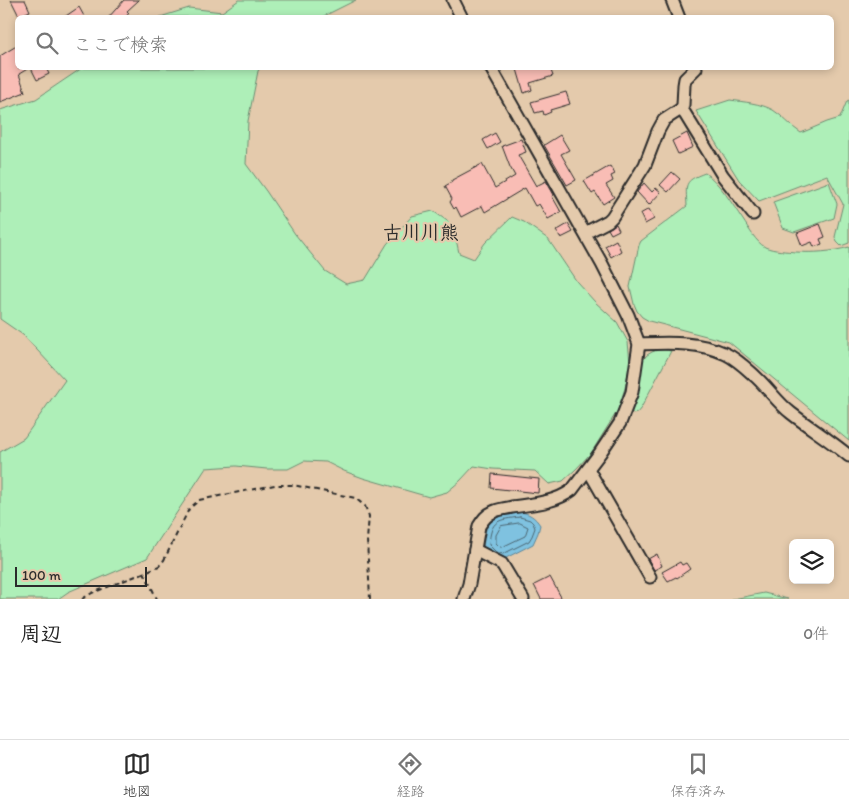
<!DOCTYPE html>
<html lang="ja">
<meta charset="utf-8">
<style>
body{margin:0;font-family:Itim,"Klee One",sans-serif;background:#f6f6f6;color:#222}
.controls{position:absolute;right:15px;bottom:15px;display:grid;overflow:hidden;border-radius:8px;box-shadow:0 2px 8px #0003}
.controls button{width:45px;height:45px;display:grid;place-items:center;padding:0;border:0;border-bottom:1px solid #e0e0e0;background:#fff;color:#222;font:25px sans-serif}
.scale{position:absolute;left:15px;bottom:12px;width:132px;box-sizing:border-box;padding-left:5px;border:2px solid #2b2b2b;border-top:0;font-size:14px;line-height:18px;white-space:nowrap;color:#2b2b2b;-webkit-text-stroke:4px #e4caac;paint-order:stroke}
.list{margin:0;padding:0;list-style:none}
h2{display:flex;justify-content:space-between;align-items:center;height:65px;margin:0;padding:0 20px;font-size:21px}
h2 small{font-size:16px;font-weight:400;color:#767676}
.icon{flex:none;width:28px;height:28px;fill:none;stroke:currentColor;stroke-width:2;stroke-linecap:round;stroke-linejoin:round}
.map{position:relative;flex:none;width:849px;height:599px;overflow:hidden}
.search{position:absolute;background:#fff;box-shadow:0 2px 8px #0003;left:15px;right:15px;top:15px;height:55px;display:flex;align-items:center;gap:12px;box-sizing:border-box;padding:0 18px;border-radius:8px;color:#767676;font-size:19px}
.sheet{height:140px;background:#fff}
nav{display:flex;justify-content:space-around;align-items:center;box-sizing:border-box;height:70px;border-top:1px solid #e0e0e0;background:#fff;font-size:14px;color:#767676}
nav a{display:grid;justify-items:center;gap:2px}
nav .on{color:#2b2b2b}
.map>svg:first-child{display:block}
.green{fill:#aeefb8;stroke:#6c8d72}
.water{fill:#7fc2e0;stroke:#5d8698}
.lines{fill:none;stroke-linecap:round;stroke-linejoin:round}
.shore{stroke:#4d6773;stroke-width:1}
.building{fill:#f9bdb5;stroke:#2b2b2b}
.minor-casing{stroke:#2b2b2b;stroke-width:15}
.path{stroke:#2b2b2b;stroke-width:2;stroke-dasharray:5 4;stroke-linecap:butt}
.minor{stroke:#e4caac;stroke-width:11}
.labels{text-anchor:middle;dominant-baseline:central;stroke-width:4.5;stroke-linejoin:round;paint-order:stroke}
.quarter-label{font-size:19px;font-weight:bold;fill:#2b2b2b;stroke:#e4caac}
</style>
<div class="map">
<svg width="849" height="599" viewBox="0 0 849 599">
<rect width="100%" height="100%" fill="#e4caac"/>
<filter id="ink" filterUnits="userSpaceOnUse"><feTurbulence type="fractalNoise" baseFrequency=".02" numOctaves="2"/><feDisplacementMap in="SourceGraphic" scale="10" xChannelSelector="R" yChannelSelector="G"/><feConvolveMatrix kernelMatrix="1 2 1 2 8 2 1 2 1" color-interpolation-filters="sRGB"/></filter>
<g filter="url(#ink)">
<!-- green -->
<g class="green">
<polygon points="239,0 356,0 322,17 160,17 189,8 222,12"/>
<polygon points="82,68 260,68 258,71 248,121 246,164 266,191 295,234 325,271 346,284 365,280 387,244 412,216 433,211 453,225 459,253 474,259 485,243 512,217 524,222 548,239 577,282 595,302 617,322 628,342 630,363 625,388 618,410 591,453 576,469 563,481 549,484 535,471 493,469 474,466 460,481 447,492 429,497 363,478 344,471 326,462 304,461 288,469 267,469 236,466 206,468 147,558 68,592 58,599 0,599 0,452 24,438 65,380 23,335 0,319 0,110 36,99"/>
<path d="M730,100C744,102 760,103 773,110C783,116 790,126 801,133L827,122L840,118L847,101L849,100V243L841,246L837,242L835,237L843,204L827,175L759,201L739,180L696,111Z"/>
<path d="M705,173C721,184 732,204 743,220C749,229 756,242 765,247C774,251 786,251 796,252C813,253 832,252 849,247V441L729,342L649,321L642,317L637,311L634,304L630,287L639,245L641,241L687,206C686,184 683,181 705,173Z"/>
<polygon points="829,182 837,204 834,218 794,232 783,228 773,202"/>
<polygon points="660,349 671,351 641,408 637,413 633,414 631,411 631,408 639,385 642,361 647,355 652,352"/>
<polygon points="764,593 788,599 732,599 733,599"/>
</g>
<!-- water -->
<path class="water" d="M520,512C529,513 535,517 540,525L538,533L533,544L502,560L483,549C486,517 490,516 520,512Z"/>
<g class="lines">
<!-- shore -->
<g class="shore">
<path d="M520,517L530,520L533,523L535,528L532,536L529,541L503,554L496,552L489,545C491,519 498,520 520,517Z"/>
<polygon points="520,523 528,527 525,536 502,547 500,547 496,543 496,535 501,526"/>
</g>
</g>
<!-- building -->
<g class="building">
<polygon points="11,0 25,0 30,11 19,16"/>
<polygon points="124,0 139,0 127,11 129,13 125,18 108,18"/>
<polygon points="79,7 85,18 63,18"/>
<polygon points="18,45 18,68 29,68 19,74 25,92 0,102 0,56"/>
<polygon points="31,68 46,68 49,74 37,80"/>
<polygon points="522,68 550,68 553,76 530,83 532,90 524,93 517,69"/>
<polygon points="566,92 570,104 550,110 551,112 544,115 543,111 535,113 531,102"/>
<polygon points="495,133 500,142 488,149 483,140"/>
<polygon points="687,133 693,147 678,154 672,141"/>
<polygon points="560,135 569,150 561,154 576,180 567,185 544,145"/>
<polygon points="521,139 526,152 518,155 536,186 546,181 554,195 552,196 561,212 548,219 539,204 535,206 525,188 485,212 482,206 461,217 456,207 454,209 450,202 452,199 445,186 452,182 452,180 482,164 495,188 515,176 510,167 502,146"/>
<polygon points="610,166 615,174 611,176 613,181 606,185 614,197 603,204 595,192 592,194 584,181"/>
<polygon points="672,172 680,179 668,192 660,185"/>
<polygon points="644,183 652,192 656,188 661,192 649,205 637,192"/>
<polygon points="649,209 654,219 645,224 640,214"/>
<polygon points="568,224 573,232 561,238 556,231"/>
<polygon points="616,224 619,230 611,234 608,229"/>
<polygon points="820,224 825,237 820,239 822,244 814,247 812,242 802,246 797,233"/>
<polygon points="616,240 621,251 611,257 605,246"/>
<polygon points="492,474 539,479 538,493 491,488"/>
<polygon points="657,554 662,566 654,570 648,559"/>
<polygon points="680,562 682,565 686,563 690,569 677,578 676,577 668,581 662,572"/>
<polygon points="550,577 562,599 541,599 534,585"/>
</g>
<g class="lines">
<defs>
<g id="minor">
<polyline points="453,0 462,18"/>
<polyline points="672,0 679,18"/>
<polyline points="681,109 685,114 723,176 753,214"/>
<polyline points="585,233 608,221 612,217 645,165 658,131 664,120 681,109 683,105 684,85 685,79 696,68"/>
<path d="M639,344C668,343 699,341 726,354C737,359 747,369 756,377C768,388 778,403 791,413C810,428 830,440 849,456"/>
<polyline points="588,469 650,577"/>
<polyline points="475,550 502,564 523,599"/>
<path d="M464,599L469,584L479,526C483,520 486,515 493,512C498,509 505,509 512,507C532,504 555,503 572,490L600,453L620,423L632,392L639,344L628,315L602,264L491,68"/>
</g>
</defs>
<!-- minor casing -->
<use href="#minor" class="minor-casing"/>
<!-- path -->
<g class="path">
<polyline points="144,572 157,599"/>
<polyline points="82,599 92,593 136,576 159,566 164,560 189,509 199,500 275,485 293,485 355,498 365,506 369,516 367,540 370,599"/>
</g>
<!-- minor -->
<use href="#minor" class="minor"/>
</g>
</g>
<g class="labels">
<!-- quarter labels -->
<g class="quarter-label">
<text x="421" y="232">古川川熊</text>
</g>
</g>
</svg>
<div class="controls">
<button><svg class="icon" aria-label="layers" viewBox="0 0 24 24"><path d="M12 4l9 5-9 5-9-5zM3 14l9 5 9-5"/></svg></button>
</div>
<div class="scale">100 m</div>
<div class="search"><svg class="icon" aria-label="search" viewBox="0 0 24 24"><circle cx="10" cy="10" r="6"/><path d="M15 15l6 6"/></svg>ここで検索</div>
</div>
<section class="sheet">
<h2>周辺<small>0件</small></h2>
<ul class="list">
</ul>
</section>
<nav>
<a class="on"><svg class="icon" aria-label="map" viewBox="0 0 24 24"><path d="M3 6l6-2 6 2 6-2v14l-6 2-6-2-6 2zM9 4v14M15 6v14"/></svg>地図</a>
<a><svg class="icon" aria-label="directions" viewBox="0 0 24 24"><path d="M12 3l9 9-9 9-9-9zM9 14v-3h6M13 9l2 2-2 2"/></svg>経路</a>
<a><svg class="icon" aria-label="saved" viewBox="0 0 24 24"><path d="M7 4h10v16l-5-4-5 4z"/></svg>保存済み</a>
</nav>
